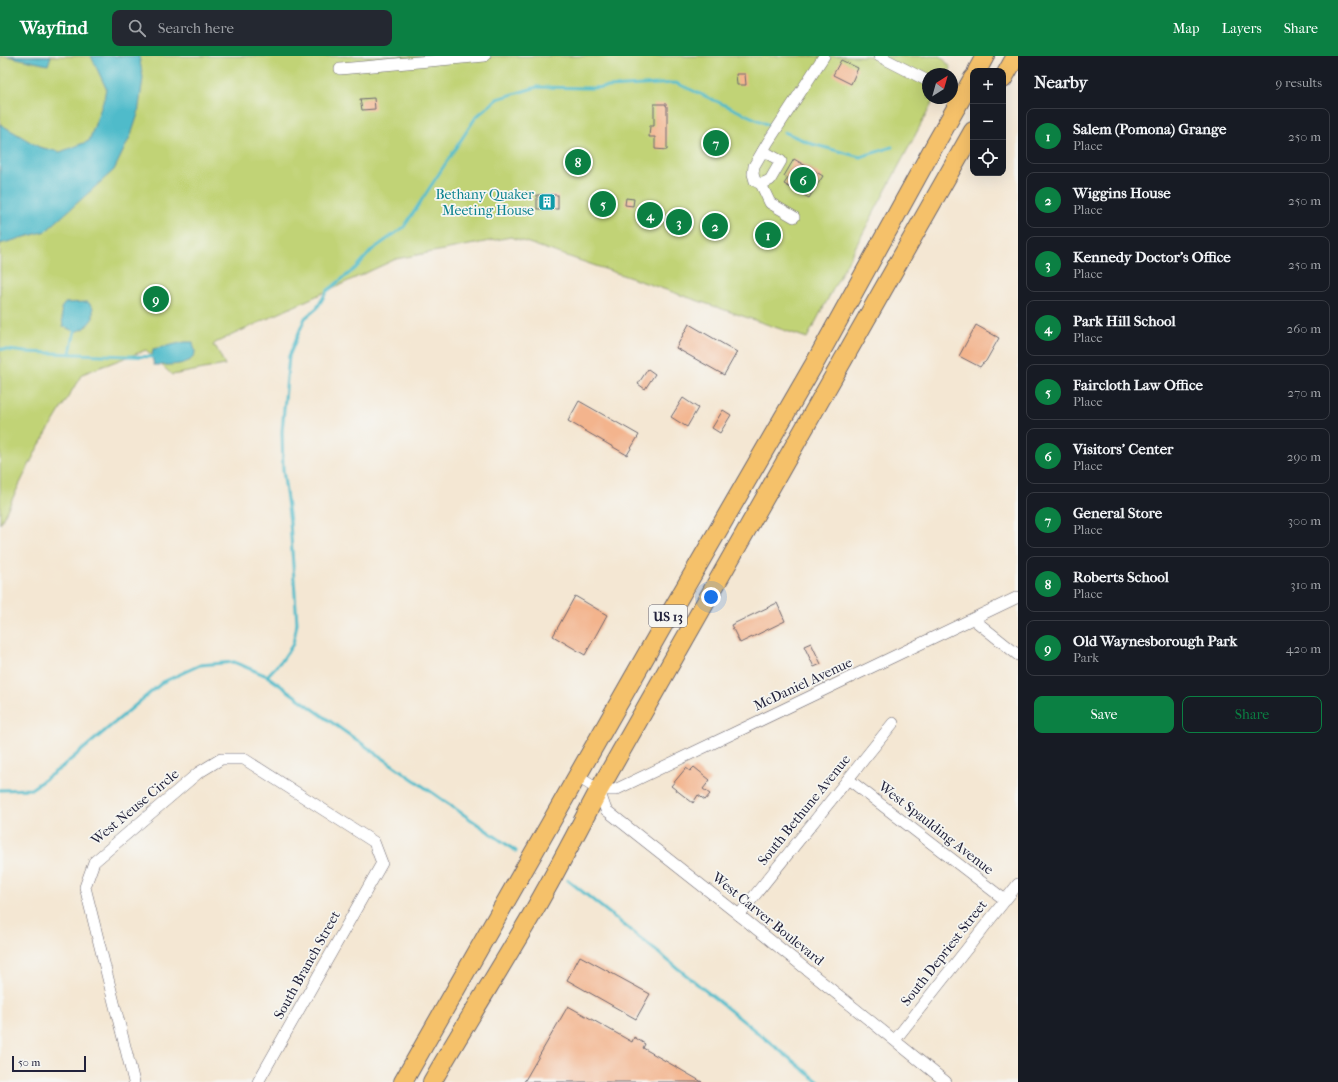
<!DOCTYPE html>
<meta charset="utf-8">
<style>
body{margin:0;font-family:"IM FELL French Canon",serif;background:#242831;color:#f1f3f6}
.controls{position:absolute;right:12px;top:12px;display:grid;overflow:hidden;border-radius:8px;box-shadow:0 4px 16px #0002}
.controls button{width:36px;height:36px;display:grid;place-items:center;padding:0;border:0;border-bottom:1px solid #363941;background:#171b24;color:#f1f3f6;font:20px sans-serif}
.compass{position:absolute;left:922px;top:12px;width:36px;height:36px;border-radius:50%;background:#171b24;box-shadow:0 4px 16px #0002;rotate:37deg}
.scale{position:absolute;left:12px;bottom:10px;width:74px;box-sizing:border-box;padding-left:4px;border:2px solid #22223b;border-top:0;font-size:11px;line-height:14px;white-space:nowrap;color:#22223b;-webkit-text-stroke:3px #f6f6f2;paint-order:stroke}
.you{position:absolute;left:711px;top:541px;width:14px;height:14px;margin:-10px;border:3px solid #fff;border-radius:50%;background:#1a73e8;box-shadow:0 0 0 6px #1a73e833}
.badge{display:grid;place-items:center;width:26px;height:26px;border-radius:50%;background:#0b8043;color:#fff;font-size:13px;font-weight:700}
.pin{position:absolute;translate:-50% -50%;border:2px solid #fff;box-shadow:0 1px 4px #0006}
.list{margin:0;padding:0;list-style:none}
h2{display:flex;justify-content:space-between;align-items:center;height:52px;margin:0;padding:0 16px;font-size:17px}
h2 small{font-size:13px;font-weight:400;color:#9ea1a6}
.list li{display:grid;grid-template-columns:26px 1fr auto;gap:12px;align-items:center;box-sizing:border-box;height:56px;margin:0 8px 8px;padding:0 8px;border:1px solid #363941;border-radius:8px}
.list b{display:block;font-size:15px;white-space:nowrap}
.list p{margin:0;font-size:13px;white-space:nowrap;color:#9ea1a6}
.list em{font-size:13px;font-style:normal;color:#9ea1a6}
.actions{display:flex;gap:8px;padding:12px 16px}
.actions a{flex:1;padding:9px 0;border:1px solid #0b8043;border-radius:8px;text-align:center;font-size:14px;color:#0b8043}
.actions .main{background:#0b8043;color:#fff}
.icon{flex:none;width:22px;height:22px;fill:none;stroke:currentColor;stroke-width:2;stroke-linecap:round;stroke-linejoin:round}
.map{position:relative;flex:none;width:1018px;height:1026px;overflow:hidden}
header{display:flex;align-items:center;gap:24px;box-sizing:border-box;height:56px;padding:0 20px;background:#0b8043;color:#fff}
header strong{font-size:19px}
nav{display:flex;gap:22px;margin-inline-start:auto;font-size:14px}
.search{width:280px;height:36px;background:#242831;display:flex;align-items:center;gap:10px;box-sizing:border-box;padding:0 14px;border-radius:8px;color:#9ea1a6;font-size:15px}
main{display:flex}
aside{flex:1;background:#171b24}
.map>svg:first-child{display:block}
.green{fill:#c1d376;stroke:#727a58}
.water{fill:#4fbbca;stroke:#386e82}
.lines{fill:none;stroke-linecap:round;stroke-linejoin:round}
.stream{stroke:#4fbbca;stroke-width:3}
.building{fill:#f3b48d}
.minor-casing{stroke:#6c6770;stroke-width:12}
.trunk-casing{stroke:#6c6770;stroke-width:20}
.minor{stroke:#fff;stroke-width:11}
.trunk{stroke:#f5c16b;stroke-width:18}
.labels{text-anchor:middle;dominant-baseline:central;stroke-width:3.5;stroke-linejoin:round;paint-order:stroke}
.shield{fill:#f6f6f2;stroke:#626272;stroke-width:1}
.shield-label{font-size:13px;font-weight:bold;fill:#22223b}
.culture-label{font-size:14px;fill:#0d838f;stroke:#f6f6f2;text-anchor:end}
.street-label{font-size:14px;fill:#22223b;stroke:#f6f6f2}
</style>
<header>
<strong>Wayfind</strong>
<div class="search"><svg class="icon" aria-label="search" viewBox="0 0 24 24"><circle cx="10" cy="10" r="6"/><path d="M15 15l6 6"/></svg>Search here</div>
<nav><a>Map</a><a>Layers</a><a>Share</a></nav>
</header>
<main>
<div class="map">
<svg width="1018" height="1026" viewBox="0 0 1018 1026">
<rect width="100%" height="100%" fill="#f6f6f2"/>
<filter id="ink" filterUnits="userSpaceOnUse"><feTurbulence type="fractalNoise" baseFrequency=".025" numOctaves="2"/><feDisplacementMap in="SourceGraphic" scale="8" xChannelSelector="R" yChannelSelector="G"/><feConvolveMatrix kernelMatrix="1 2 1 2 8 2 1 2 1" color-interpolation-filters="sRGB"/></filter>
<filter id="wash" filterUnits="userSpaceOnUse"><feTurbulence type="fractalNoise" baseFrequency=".012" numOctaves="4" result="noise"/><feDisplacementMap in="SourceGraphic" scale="16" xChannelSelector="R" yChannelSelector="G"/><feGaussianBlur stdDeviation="0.9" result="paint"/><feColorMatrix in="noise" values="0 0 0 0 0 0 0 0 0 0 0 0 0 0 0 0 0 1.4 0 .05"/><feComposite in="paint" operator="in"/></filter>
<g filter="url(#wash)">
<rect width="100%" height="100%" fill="#f4e7d3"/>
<!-- green -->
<polygon class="green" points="0,0 941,0 951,12 948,18 928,18 928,42 935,42 807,282 511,181 396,203 215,287 213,290 216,291 225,309 172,319 146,294 82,318 37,393 0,468"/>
<!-- water -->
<g class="water">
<polygon points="7,0 51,0 48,9"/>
<polygon points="91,0 139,0 143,22 138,58 131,79 114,114 46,175 0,188 0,68 39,91 60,96 89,85 104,43 106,32"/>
<polygon points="88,246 93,252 93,262 85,272 75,276 63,270 61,252 65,247"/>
<path d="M185,286H193C193,289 195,293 195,296C194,311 164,309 154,309L152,301L153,293Z"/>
</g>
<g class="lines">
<!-- stream -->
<g class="stream">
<polyline points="784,76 812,88 860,101 892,91"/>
<polyline points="0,293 25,296 155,301"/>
<polyline points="70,297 75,274"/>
<polyline points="267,620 283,603 293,588 297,567 290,466 283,414 282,375 289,300 305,262 317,252 327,235 356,212 372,194 404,171 476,61 497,43 537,31 591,32 676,27 769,69"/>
<polyline points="0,734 31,733 62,711 163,626 200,609 234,606 267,620 341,673 516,795"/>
<polyline points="568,824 819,1026"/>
</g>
</g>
<g id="blocks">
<!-- building -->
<g class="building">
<polygon points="841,4 858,12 851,28 833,19"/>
<polygon points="736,18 745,18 746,29 737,29"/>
<polygon points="374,42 375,53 362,54 360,43"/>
<polygon points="654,48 666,48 666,50 667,50 667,94 655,93 655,81 649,81 650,70 654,70"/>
<polygon points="710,79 727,89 722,96 706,86"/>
<polygon points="579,97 587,110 578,115 570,102"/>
<polygon points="794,103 823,120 809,142 784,128 788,122 784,120"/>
<polygon points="603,138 612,153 604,158 595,143"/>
<rect x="537" y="139" width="21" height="14"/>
<polygon points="626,142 634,143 633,150 625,149"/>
<polygon points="651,148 660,160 648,170 639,158"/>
<polygon points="682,158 688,164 676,174 670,168"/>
<polygon points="716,163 722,168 713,178 708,172"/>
<polygon points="764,170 778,178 772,188 758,179"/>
<polygon points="689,268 737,296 724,319 676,292"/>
<polygon points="976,269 999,282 986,305 984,307 983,307 980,311 959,300"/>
<polygon points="648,313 655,318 645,333 638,328"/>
<polygon points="683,342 698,352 687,371 671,361"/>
<polygon points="579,345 639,379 627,399 568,365"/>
<polygon points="723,354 731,359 720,377 712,372"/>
<polygon points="575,540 607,559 585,599 553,580"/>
<polygon points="777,547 785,565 740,587 731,569"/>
<polygon points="811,587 821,608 814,611 804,590"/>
<polygon points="694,711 710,724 703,733 710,738 705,744 698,739 693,747 671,730 686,712 690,715"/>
<polygon points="580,900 650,938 636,963 567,924"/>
<polygon points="568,950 632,986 634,981 645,988 643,992 702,1026 524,1026"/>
</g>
</g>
</g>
<g filter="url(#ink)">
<use href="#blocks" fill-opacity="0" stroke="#6c6770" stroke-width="1"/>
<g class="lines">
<defs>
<g id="minor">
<polyline points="879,0 928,25"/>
<polyline points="340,13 485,0"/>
<polyline points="761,128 770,124 781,105 763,95"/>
<polyline points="794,161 770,147 761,128 755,125 753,118 754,110 768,86 824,0"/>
<polyline points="973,563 1018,599"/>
<polyline points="578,721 599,734 606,754 739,859 946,1026"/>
<polyline points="848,723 1005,844"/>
<polyline points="599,734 615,734 1018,541"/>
<polyline points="739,859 893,667"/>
<polyline points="895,984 1018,828"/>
<polyline points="134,1026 85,831 94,806 198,717 221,703 244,703 374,786 382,807 258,1026"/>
</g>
<g id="trunk">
<polyline points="977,15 985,0"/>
<polyline points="1003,23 1016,0"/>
<polyline points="403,1026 661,573 816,305 932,94 973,22"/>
<path d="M432,1026C460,977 490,929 519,880C548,833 573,783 599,734L973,75"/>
</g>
</defs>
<!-- minor casing -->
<use href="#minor" class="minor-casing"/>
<!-- trunk casing -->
<use href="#trunk" class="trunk-casing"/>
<!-- minor -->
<use href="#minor" class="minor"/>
<!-- trunk -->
<use href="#trunk" class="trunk"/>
</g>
</g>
<!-- icons -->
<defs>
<symbol id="building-square" viewBox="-11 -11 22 22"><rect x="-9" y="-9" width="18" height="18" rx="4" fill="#0f9aa8" stroke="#f6f6f2"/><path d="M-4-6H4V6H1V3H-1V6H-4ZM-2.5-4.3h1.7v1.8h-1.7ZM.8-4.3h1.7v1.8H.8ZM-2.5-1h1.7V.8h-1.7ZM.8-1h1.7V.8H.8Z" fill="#fff"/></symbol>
</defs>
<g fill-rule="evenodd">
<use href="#building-square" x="537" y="136" width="20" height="20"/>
</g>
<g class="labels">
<!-- shield labels -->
<rect class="shield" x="649" y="549" width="38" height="22" rx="3"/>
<g class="shield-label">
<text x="668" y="560">US 13</text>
</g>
<!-- culture labels -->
<g class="culture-label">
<text x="534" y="138">Bethany Quaker<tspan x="534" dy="16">Meeting House</tspan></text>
</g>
<!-- street labels -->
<g class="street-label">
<text transform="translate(803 628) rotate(-25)">McDaniel Avenue</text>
<text transform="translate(135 751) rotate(-40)">West Neuse Circle</text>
<text transform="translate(804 754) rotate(-51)">South Bethune Avenue</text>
<text transform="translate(936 772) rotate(38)">West Spaulding Avenue</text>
<text transform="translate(768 863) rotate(39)">West Carver Boulevard</text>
<text transform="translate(944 897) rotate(-52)">South Depriest Street</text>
<text transform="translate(307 909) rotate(-61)">South Branch Street</text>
</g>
</g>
</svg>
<div class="controls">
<button>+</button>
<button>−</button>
<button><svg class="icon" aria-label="locate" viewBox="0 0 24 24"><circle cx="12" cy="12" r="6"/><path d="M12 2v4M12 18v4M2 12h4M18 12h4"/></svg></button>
</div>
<svg class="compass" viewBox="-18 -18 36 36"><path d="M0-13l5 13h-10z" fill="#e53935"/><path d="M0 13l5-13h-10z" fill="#9ea1a6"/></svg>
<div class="scale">50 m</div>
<div class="you"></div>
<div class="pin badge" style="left:768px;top:179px">1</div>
<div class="pin badge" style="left:715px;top:170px">2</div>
<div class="pin badge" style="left:679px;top:166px">3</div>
<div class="pin badge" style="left:650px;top:159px">4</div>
<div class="pin badge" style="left:603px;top:148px">5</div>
<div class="pin badge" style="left:803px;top:124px">6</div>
<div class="pin badge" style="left:716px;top:87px">7</div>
<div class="pin badge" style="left:578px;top:106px">8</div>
<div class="pin badge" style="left:156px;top:243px">9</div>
</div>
<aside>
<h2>Nearby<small>9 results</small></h2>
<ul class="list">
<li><span class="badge">1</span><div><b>Salem (Pomona) Grange</b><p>Place</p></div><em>250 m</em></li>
<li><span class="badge">2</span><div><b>Wiggins House</b><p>Place</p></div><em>250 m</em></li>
<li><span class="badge">3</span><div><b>Kennedy Doctor’s Office</b><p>Place</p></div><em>250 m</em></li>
<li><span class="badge">4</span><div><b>Park Hill School</b><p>Place</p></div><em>260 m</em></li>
<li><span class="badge">5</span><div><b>Faircloth Law Office</b><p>Place</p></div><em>270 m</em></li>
<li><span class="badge">6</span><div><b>Visitors' Center</b><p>Place</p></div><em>290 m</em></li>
<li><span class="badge">7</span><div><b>General Store</b><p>Place</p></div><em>300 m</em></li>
<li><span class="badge">8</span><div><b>Roberts School</b><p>Place</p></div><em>310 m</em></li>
<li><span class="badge">9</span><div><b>Old Waynesborough Park</b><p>Park</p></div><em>420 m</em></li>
</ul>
<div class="actions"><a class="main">Save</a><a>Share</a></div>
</aside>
</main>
